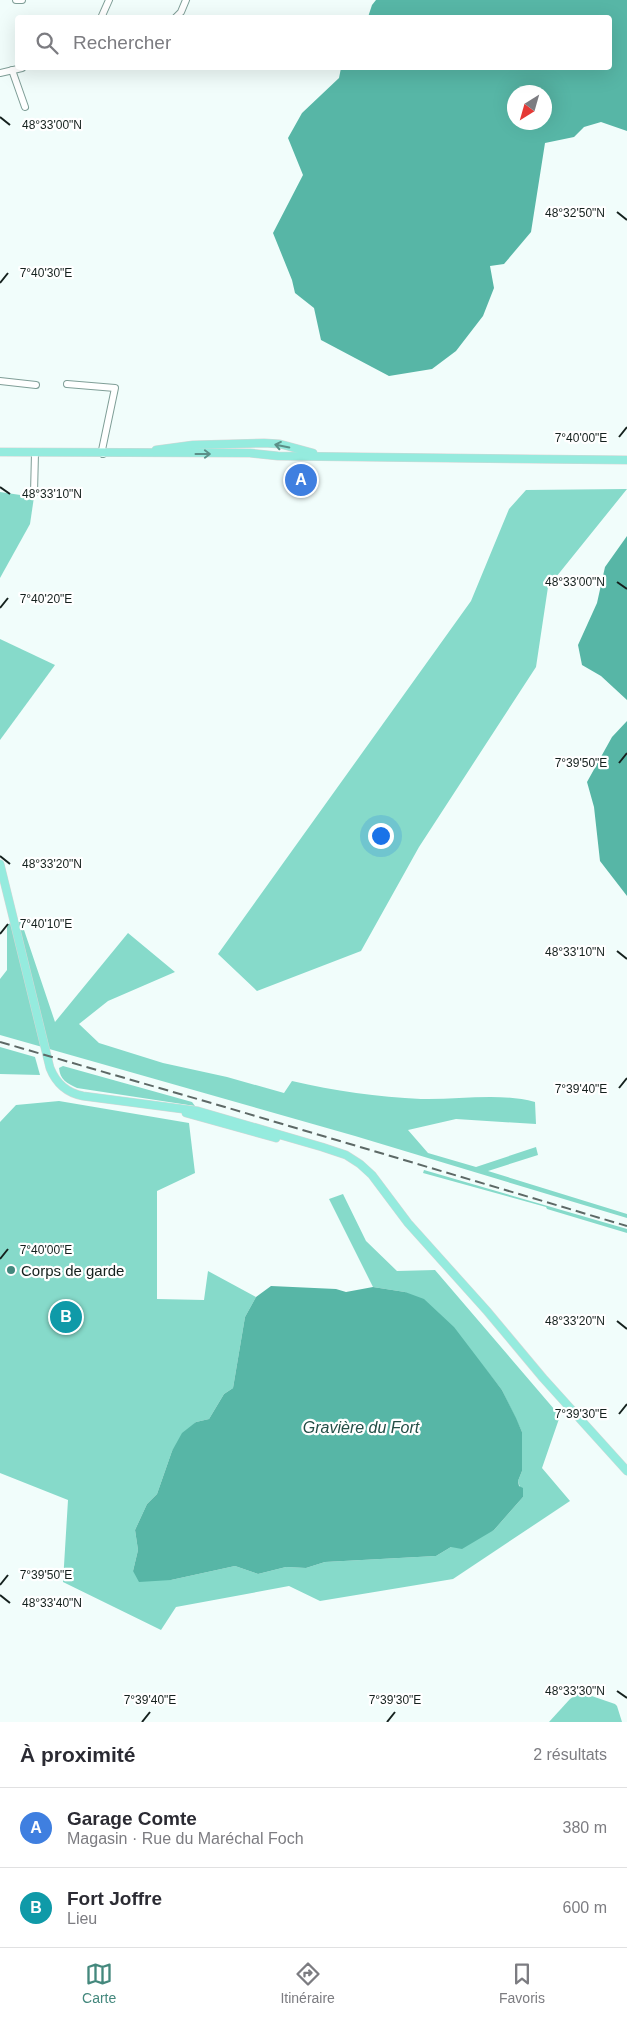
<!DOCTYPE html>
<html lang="fr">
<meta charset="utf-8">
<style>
body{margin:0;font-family:Helvetica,sans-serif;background:#f2f2f3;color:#2b2b33}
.compass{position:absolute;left:507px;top:85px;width:45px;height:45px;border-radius:50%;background:#fff;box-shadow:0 5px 20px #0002;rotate:217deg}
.you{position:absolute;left:380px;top:835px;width:18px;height:18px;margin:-12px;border:4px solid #fff;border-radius:50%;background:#1a73e8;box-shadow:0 0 0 8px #1a73e833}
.badge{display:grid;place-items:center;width:32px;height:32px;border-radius:50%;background:#44887d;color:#fff;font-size:16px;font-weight:700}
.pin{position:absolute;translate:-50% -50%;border:2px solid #fff;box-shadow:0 1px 5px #0006}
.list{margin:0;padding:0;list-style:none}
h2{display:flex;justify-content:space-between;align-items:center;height:65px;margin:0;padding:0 20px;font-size:21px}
h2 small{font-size:16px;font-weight:400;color:#7c7c81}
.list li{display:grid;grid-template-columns:32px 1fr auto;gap:15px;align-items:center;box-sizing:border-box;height:80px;padding:0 20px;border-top:1px solid #e1e1e2}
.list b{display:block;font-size:19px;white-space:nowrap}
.list p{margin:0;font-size:16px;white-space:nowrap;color:#7c7c81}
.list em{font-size:16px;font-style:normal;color:#7c7c81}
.icon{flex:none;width:28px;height:28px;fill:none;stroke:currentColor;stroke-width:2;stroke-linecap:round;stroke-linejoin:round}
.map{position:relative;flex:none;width:627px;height:1722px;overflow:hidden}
.search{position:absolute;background:#fff;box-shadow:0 5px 20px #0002;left:15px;right:15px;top:15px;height:55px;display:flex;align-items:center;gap:12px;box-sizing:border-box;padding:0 18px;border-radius:5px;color:#7c7c81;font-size:19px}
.sheet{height:225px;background:#fff}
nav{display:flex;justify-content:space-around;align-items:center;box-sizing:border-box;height:70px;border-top:1px solid #e1e1e2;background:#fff;font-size:14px;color:#7c7c81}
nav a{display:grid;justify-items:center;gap:2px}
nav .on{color:#44887d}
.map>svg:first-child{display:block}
.green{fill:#86daca}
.water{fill:#57b6a6;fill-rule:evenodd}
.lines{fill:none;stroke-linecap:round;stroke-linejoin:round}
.minor-casing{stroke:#7f9e97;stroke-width:8}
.major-casing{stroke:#d5d7d6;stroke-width:9}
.minor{stroke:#fff;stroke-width:6}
.major{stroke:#95ebde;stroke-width:8}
.rail{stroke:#5d6966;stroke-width:2;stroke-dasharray:10 5;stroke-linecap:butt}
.oneway{stroke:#5b9088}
.ticks{fill:none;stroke:#15211e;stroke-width:2}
.poi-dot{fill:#44887d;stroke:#fff;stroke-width:2}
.labels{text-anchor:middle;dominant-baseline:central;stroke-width:4.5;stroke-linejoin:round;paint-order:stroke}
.poi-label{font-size:15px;fill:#15211e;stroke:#fff;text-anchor:start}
.water-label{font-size:16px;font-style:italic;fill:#234e46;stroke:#fff}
.ticks-label{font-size:12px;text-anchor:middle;fill:#15211e;stroke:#fff;stroke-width:4.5;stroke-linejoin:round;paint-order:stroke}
</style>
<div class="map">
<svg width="627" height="1722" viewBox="0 0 627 1722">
<rect width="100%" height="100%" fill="#f1fdfb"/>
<!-- green -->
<g class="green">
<polygon points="627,489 548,587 536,667 419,847 361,951 257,991 218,954 471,601 509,509 526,490"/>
<polygon points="0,492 34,497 30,524 0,578"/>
<polygon points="0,639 55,665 0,740"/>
<path d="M20,918L55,1022L128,933L175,972L108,1001L79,1024L99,1043L163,1063L227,1077L284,1093L292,1081C334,1091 378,1097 421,1099C459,1100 498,1092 535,1102L536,1124L456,1119L408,1130L428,1153L476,1167L536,1147L538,1155L488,1171L627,1214V1218L355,1136L0,1035V979L7,970V925Z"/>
<polygon points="0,1047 35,1057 40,1075 0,1074"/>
<path d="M63,1066L192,1102L195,1106L77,1088C67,1083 60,1080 59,1068Z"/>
<polygon points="59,1101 189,1123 195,1173 157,1191 157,1299 204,1300 208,1271 256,1297 245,1317 233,1388 224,1394 209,1419 196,1422 172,1451 157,1494 147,1504 135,1530 138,1550 133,1571 171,1580 235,1566 258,1574 286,1567 306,1568 325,1562 436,1556 451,1547 494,1530 523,1497 518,1481 522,1471 522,1432 502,1390 479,1361 405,1292 373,1287 329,1199 343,1194 366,1241 397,1271 435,1270 560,1416 542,1468 570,1501 453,1579 320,1601 289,1586 176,1607 161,1630 63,1582 68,1500 0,1473 0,1122 16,1105"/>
<polygon points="424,1170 627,1229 627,1233 547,1209 546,1207 423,1173"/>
<polygon points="580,1692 615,1704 617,1706 622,1722 549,1722 570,1699"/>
</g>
<!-- water -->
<g class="water">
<path d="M376,0H627V131L601,122L584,127L574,137L545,143L531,232L504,264L490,266L494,288L483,316L456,351L432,369L389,376L321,340L314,308L295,293L292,280L273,233L303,175L288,138L302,113L339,78L341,68H610V18L368,17L372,5ZM544,92V122H514V92Z"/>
<polygon points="627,536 627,700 601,676 582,665 578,645 597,603 605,567"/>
<polygon points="627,721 627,896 600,861 594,807 587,782 612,737"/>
<polygon points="271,1286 336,1289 346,1292 373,1287 405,1292 424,1299 454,1327 502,1390 516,1418 522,1432 522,1471 518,1481 519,1486 523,1488 523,1497 494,1530 462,1549 451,1547 436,1556 325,1562 306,1568 286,1567 258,1574 235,1566 171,1580 139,1582 133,1571 138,1550 135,1530 147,1504 157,1494 172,1451 182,1433 196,1422 209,1419 224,1394 233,1388 245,1317 256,1297"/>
</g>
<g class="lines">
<defs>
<g id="minor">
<polyline points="16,0 22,0"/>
<polyline points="101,18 109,0"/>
<polyline points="175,18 181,12 186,0"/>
<polyline points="12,70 25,107"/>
<polyline points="0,73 22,68"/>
<polyline points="0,381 36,385"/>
<polyline points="67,384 115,388 102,450 103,454"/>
<polyline points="34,493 35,453"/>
</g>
<g id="major">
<polyline points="156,450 193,445 264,443 280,444 313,453"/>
<polyline points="0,452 250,453 278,456 627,460"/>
<path d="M0,864L50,1068C56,1083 67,1093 83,1096L198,1111L322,1147L346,1155L360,1164L372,1175L408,1223L487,1311L543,1378L627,1471"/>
<polyline points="186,1113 276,1138"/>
</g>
</defs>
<!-- minor casing -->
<use href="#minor" class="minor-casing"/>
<!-- major casing -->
<use href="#major" class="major-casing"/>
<!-- minor -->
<use href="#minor" class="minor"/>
<!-- major -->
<use href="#major" class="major"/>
<!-- rail -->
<polyline class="rail" points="0,1042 225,1107 627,1226"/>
</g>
<!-- one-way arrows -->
<defs><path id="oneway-shaft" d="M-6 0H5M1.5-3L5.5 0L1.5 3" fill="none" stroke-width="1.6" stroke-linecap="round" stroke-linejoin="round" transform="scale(1.25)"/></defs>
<g class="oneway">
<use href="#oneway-shaft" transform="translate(282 446) rotate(-168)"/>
<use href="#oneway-shaft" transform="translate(203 454)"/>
</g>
<!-- ticks -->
<path class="ticks" d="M0,117L10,125M617,212L627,220M0,283L8,273M619,437L627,427M0,487L10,494M617,582L627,589M0,608L8,598M619,763L627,753M0,856L10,864M0,934L8,924M617,951L627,959M619,1088L627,1078M0,1259L8,1249M617,1321L627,1329M619,1414L627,1404M0,1585L8,1575M0,1595L10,1603M617,1691L627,1698M142,1722L150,1712M387,1722L395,1712"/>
<!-- markers -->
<circle class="poi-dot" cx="11" cy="1270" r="5"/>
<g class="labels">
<!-- poi labels -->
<g class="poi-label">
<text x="21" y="1270">Corps de garde</text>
</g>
<!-- water labels -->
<g class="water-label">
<text x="361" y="1427">Gravière du Fort</text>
</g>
</g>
<g class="ticks-label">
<text x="52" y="129">48°33'00"N</text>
<text x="575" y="217">48°32'50"N</text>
<text x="46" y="277">7°40'30"E</text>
<text x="581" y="442">7°40'00"E</text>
<text x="52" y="498">48°33'10"N</text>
<text x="575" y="586">48°33'00"N</text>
<text x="46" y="603">7°40'20"E</text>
<text x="581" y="767">7°39'50"E</text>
<text x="52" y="868">48°33'20"N</text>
<text x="46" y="928">7°40'10"E</text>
<text x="575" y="956">48°33'10"N</text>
<text x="581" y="1093">7°39'40"E</text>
<text x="46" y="1254">7°40'00"E</text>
<text x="575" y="1325">48°33'20"N</text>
<text x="581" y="1418">7°39'30"E</text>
<text x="46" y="1579">7°39'50"E</text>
<text x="52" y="1607">48°33'40"N</text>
<text x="575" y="1695">48°33'30"N</text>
<text x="150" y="1704">7°39'40"E</text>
<text x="395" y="1704">7°39'30"E</text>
</g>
</svg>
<svg class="compass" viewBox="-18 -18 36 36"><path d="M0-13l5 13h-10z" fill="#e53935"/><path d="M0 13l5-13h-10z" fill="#7c7c81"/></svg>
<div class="you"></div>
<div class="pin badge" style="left:301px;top:480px;background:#3f7fe0">A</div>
<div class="pin badge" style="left:66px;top:1317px;background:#0f9aa8">B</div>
<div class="search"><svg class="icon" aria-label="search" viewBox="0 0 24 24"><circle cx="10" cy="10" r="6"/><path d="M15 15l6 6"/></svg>Rechercher</div>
</div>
<section class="sheet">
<h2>À proximité<small>2 résultats</small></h2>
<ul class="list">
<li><span class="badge" style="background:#3f7fe0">A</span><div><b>Garage Comte</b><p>Magasin · Rue du Maréchal Foch</p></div><em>380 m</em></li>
<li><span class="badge" style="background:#0f9aa8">B</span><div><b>Fort Joffre</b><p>Lieu</p></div><em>600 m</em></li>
</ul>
</section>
<nav>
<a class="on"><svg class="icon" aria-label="map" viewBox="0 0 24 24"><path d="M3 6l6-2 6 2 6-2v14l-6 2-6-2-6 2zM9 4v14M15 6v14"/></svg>Carte</a>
<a><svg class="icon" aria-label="directions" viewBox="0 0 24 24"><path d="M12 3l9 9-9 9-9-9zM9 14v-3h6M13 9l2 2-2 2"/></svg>Itinéraire</a>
<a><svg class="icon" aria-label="saved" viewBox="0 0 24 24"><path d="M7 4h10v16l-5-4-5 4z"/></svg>Favoris</a>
</nav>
